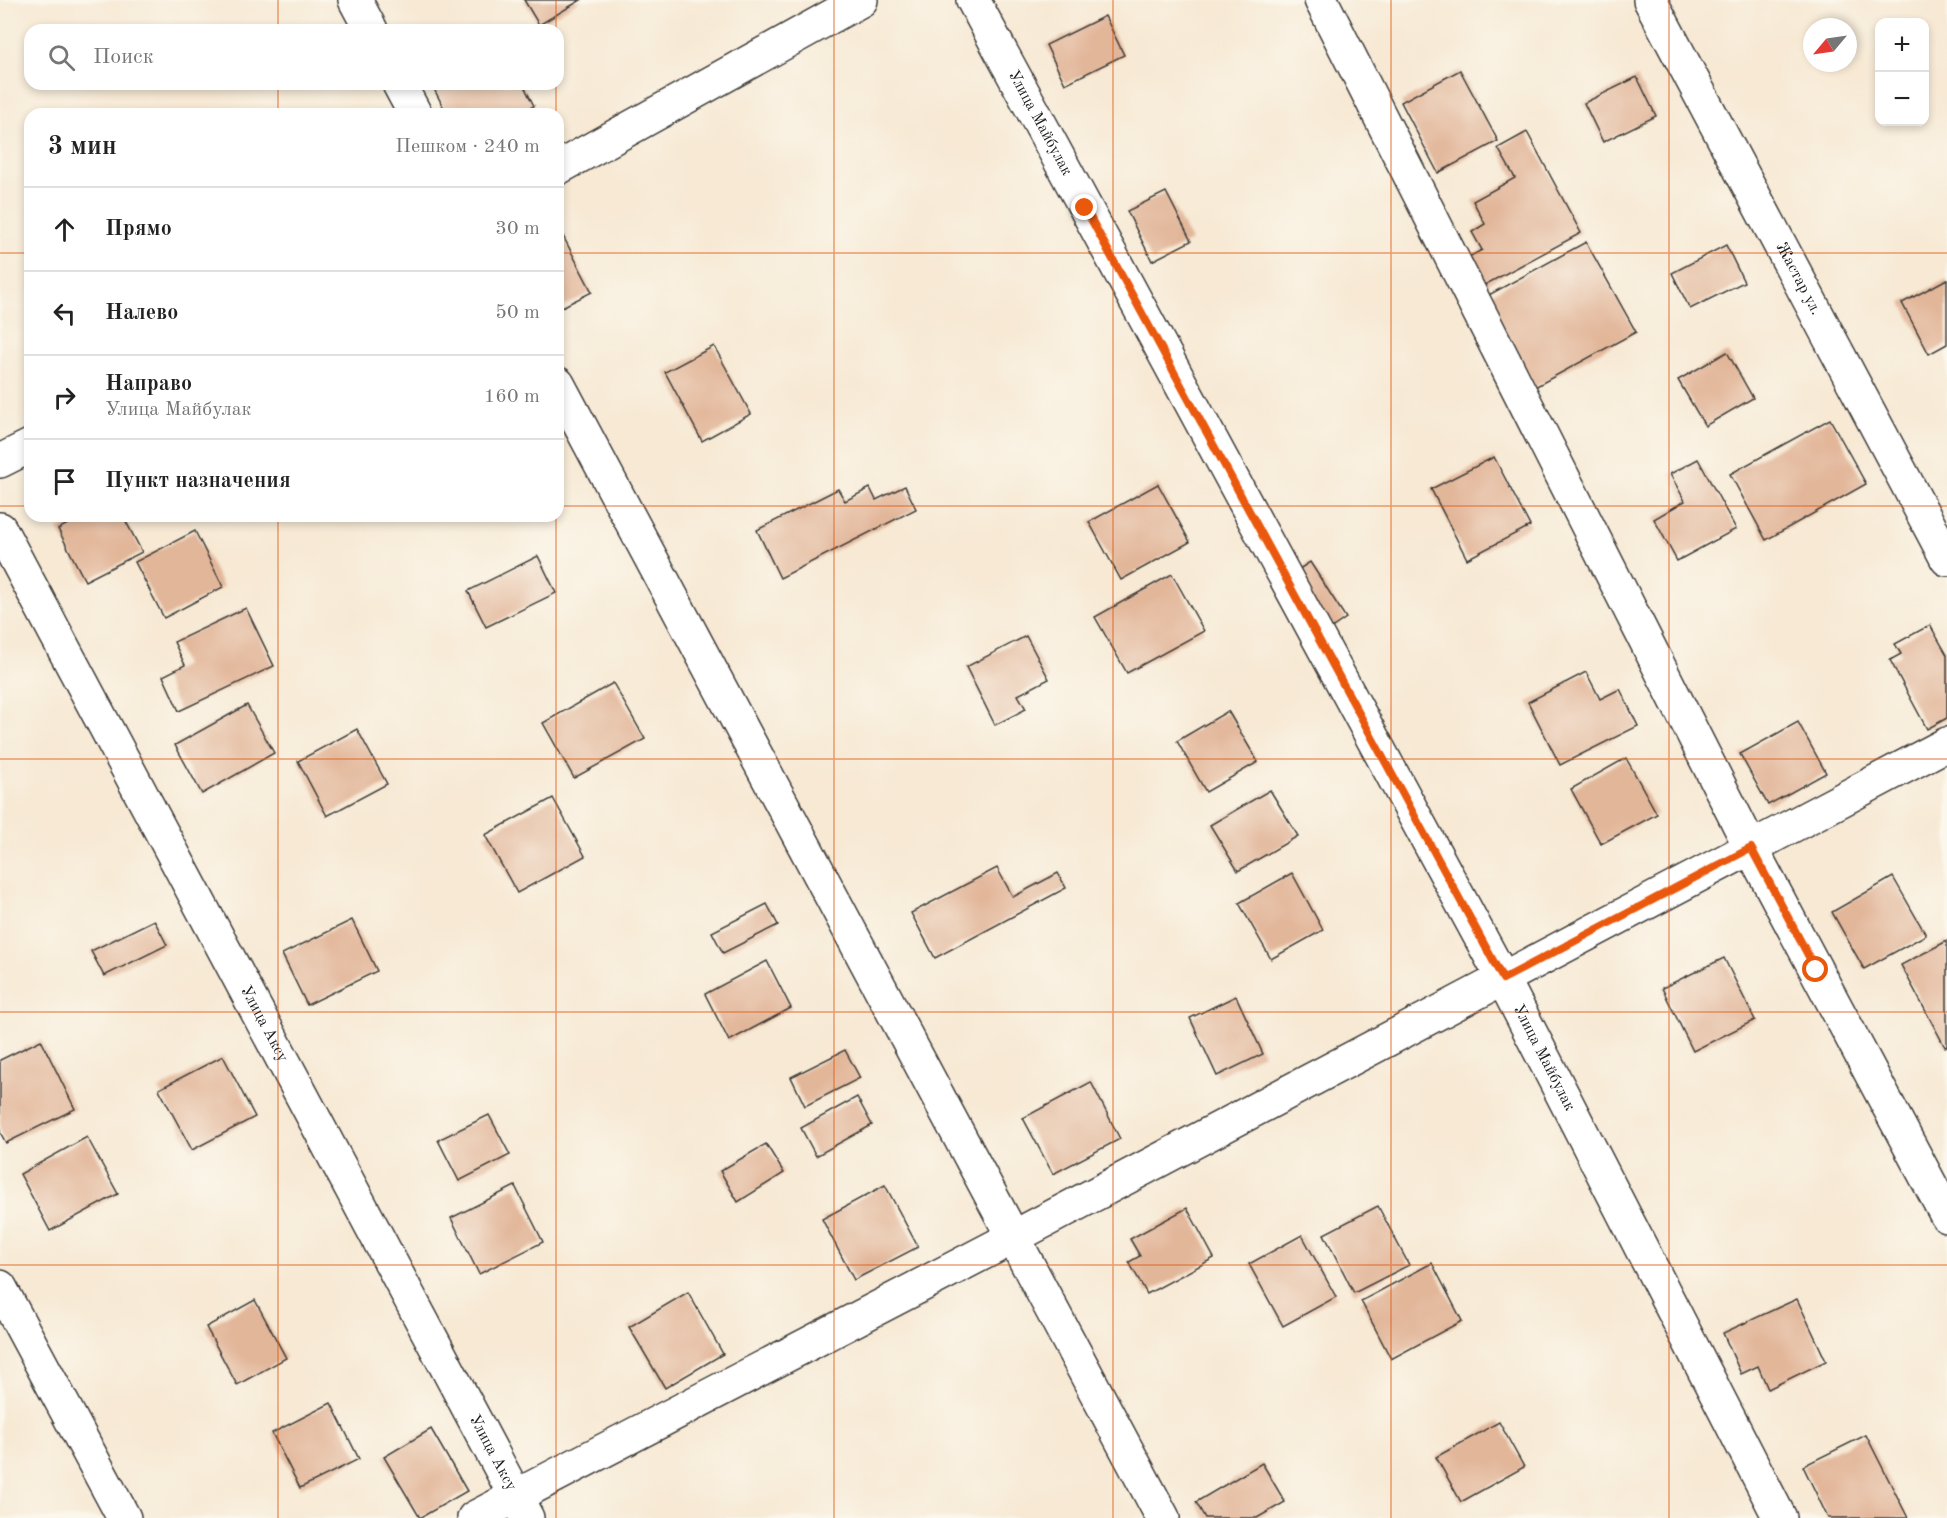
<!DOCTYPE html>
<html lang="ru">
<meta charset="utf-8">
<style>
body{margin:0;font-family:"Old Standard TT",serif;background:#f6f6f6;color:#222}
.controls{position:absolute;right:18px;top:18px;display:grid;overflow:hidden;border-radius:12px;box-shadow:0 3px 9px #0003}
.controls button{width:54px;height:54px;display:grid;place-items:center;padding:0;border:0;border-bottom:2px solid #e0e0e0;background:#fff;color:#222;font:30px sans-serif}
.compass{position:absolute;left:1803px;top:18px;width:54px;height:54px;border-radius:50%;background:#fff;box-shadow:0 3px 9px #0003;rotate:241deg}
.stop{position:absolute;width:18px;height:18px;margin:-14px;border:4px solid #ea580c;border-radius:50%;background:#fff}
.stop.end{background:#ea580c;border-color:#fff;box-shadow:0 2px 6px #0008}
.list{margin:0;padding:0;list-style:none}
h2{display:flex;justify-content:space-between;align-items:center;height:78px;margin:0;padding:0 24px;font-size:26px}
h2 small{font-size:20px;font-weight:400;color:#767676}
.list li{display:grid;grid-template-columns:39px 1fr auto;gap:18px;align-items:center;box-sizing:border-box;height:84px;padding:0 24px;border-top:2px solid #e0e0e0}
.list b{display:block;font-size:22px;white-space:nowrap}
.list p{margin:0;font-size:20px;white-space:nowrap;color:#767676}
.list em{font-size:20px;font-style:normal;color:#767676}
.icon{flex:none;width:33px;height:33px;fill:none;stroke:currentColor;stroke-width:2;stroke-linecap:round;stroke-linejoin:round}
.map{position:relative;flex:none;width:1947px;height:1518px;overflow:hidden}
.search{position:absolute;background:#fff;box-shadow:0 3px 9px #0003;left:24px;top:24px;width:540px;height:66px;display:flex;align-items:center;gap:15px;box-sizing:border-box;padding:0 21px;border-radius:18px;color:#767676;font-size:22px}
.panel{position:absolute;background:#fff;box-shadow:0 3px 9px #0003;left:24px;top:108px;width:540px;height:414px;border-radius:18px}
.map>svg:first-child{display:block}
.building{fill:#e2b699}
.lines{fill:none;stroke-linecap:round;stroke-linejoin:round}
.minor-casing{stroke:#3d3b38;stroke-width:36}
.minor{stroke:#fff;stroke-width:33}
.route{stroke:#ea580c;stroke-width:8}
.grid{fill:none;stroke:#de560d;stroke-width:1.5;stroke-opacity:0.55}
.labels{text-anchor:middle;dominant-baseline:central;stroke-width:5;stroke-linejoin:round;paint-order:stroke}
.street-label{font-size:16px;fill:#1c1c1c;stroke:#fbf7ec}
</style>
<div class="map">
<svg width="1947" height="1518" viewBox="0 0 1947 1518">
<rect width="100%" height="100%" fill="#fbf7ec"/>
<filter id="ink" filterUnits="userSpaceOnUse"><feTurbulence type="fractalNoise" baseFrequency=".0167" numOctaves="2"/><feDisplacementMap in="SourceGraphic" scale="12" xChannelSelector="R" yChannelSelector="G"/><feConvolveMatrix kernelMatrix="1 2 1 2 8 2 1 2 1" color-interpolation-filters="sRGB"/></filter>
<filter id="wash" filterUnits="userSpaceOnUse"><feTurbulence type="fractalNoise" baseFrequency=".008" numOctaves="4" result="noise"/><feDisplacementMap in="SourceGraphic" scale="24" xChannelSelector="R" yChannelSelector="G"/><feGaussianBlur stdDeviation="1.35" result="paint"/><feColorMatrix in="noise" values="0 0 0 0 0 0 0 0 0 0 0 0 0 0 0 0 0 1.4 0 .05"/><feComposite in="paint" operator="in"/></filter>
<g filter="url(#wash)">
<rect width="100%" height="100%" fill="#f7e9d4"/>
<g id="blocks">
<!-- building -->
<g class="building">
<polygon points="524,0 581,0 539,25"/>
<polygon points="1105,16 1124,55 1065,84 1046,45"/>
<polygon points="1460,70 1498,141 1438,173 1401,102"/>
<polygon points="1637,77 1656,116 1603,142 1584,103"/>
<polygon points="438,84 523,84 534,106 518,114 447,114 433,87"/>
<polygon points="1527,132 1581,233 1479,288 1463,260 1482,250 1472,232 1485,224 1473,201 1515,178 1498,148"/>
<polygon points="1166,192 1191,241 1152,261 1127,211"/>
<polygon points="562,234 592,292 558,309 558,236"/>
<polygon points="1586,242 1636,332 1535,387 1485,297"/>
<polygon points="1726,245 1744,282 1690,309 1672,273"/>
<polygon points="1947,279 1947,344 1929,354 1902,303"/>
<polygon points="714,346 751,414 702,441 665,372"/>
<polygon points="1727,352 1753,398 1705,426 1678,380"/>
<polygon points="1830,419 1866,484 1766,540 1730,474"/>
<polygon points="1494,457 1530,526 1467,559 1431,489"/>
<polygon points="1698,459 1736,529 1677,561 1654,519 1685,501 1670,474"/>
<polygon points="1158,484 1190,542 1121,580 1089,522"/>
<polygon points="905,486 916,509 780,578 757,530 838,489 845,501 870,488 876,500"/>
<polygon points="83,516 123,516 142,552 85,581 58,529"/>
<polygon points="195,531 223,587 164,618 135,562"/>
<polygon points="538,556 556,593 486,627 468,591"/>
<polygon points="1310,562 1346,618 1330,629 1293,573"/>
<polygon points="1172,574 1204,631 1127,673 1095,617"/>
<polygon points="246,608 274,666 179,711 163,676 185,665 174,642"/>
<polygon points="1930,625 1947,655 1947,718 1927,729 1890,660 1901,654 1895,644"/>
<polygon points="1026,636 1049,679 1018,695 1026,709 995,725 966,667"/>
<polygon points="1586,672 1600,699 1620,689 1638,726 1560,765 1528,702"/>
<polygon points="613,683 645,739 574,778 543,723"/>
<polygon points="247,705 274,753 202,794 175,745"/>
<polygon points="1228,711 1258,762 1206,792 1177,741"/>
<polygon points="1798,722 1826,773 1768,805 1740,754"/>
<polygon points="357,729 387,784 327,816 298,761"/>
<polygon points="1626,758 1657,814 1601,844 1571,789"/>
<polygon points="1270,790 1298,836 1238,871 1210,825"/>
<polygon points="553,798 585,856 517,893 485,835"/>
<polygon points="997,868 1013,897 1058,873 1066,888 935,958 911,913"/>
<polygon points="1292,873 1323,930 1271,959 1239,903"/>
<polygon points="1893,877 1926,935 1864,969 1832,912"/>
<polygon points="767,904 778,925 723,953 712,932"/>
<polygon points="154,920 167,945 104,976 91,951"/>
<polygon points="352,920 377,971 307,1005 282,954"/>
<polygon points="1947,941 1947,1046 1945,1047 1901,965"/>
<polygon points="1724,958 1755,1020 1693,1051 1662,988"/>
<polygon points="767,961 791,1008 729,1041 705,994"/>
<polygon points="1236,996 1263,1054 1217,1076 1190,1018"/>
<polygon points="41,1040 75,1109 6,1143 0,1132 0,1060"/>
<polygon points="845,1050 860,1078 805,1106 791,1077"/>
<polygon points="223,1056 255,1117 192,1150 159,1089"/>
<polygon points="1091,1082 1120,1139 1053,1174 1023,1118"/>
<polygon points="857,1097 872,1125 816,1156 801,1128"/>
<polygon points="489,1115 510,1155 459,1181 438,1140"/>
<polygon points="87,1137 118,1194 50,1231 20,1174"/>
<polygon points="766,1144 784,1173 738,1202 720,1171"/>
<polygon points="885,1185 918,1247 854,1280 822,1219"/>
<polygon points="515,1186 543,1242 479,1274 451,1218"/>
<polygon points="1378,1206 1409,1265 1354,1293 1324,1234"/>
<polygon points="1187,1208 1214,1258 1147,1294 1129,1262 1140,1256 1130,1239"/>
<polygon points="1302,1235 1336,1297 1283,1326 1249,1264"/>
<polygon points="1432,1263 1462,1321 1391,1359 1361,1301"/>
<polygon points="688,1292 723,1354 665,1388 629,1327"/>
<polygon points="1797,1299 1826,1361 1768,1389 1758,1366 1741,1374 1723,1333"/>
<polygon points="255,1300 286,1358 237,1385 206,1327"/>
<polygon points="331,1403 359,1459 300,1488 272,1433"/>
<polygon points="1499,1422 1524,1467 1461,1502 1436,1457"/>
<polygon points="431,1429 467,1491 420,1518 384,1457"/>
<polygon points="1866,1435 1908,1518 1828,1518 1803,1466"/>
<polygon points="1262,1463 1285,1502 1257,1518 1205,1518 1196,1502"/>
</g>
</g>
</g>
<g filter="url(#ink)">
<use href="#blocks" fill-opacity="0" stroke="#3d3b38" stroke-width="1.5"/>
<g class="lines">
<defs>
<g id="minor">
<polyline points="355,0 371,30"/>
<path id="s1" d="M973,0L1503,979L1780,1518"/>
<polyline points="1321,0 1751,848 1947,1216"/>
<path id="s2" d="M1650,0L1947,559"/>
<polyline points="399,84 415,114"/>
<polyline points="558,168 861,0"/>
<polyline points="558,384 1163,1518"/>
<polyline points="0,461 30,446"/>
<path id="s3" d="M0,529L527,1518"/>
<polyline points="0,1287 124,1518"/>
<polyline points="474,1518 1012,1238 1947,744"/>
</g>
</defs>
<!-- minor casing -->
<use href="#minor" class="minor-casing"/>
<!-- minor -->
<use href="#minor" class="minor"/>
</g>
</g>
<g class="lines" filter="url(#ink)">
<!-- route -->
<polyline class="route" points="1085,208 1503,979 1751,848 1816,970"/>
</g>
<!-- grid -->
<path class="grid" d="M278,0V30M556,0V30M834,0V1518M1113,0V1518M1391,0V1518M1669,0V1518M278,84V114M556,84V114M0,253H30M558,253H1947M0,506H30M558,506H1947M278,516V1518M556,516V1518M0,759H1947M0,1012H1947M0,1265H1947"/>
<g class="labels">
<!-- street labels -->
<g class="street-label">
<text stroke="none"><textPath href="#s1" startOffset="140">Улица Майбулак</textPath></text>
<text stroke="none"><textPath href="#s2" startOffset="316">Жастар ул.</textPath></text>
<text stroke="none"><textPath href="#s3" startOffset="561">Улица Аксу</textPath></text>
<text stroke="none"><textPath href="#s1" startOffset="1202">Улица Майбулак</textPath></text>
<text stroke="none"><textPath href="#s3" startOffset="1047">Улица Аксу</textPath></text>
</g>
</g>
</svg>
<div class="controls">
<button>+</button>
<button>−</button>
</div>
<svg class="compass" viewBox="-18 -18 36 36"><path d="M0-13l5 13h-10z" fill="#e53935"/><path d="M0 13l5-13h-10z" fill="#767676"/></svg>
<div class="stop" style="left:1816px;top:970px"></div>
<div class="stop end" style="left:1085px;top:208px"></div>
<div class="search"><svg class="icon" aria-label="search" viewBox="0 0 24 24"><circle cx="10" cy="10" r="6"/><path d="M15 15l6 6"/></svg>Поиск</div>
<section class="panel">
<h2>3 мин<small>Пешком · 240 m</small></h2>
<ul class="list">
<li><svg class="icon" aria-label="ahead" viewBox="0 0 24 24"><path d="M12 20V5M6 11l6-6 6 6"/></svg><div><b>Прямо</b></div><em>30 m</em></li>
<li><svg class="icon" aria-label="left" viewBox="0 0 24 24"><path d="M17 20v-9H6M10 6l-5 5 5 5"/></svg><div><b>Налево</b></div><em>50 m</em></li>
<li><svg class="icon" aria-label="right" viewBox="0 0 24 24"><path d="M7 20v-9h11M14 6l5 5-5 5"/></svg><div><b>Направо</b><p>Улица Майбулак</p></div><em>160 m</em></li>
<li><svg class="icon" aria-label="arrive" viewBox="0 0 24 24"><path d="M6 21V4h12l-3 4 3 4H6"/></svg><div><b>Пункт назначения</b></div></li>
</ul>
</section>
</div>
